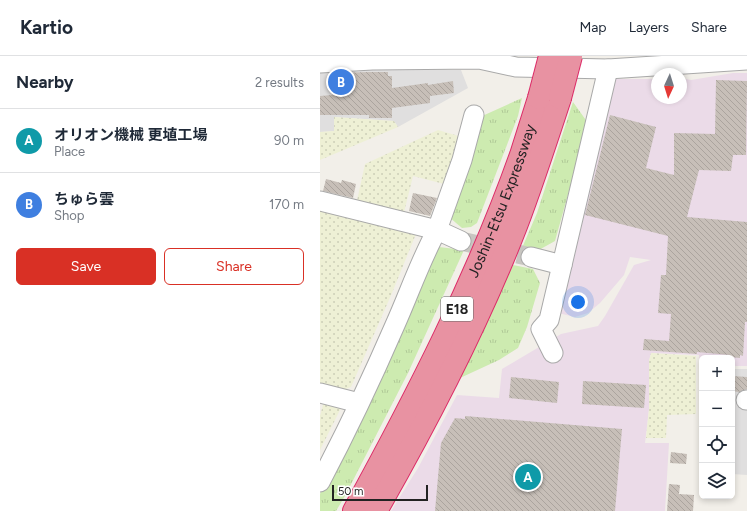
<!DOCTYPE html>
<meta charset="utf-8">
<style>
body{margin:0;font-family:Figtree,"Noto Sans JP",sans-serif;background:#f6f6f7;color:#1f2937}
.controls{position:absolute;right:12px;bottom:12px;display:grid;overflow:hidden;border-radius:6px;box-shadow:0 2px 6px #0003}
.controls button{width:36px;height:36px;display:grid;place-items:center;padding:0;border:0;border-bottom:1px solid #e0e1e3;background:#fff;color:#1f2937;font:20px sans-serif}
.compass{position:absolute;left:331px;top:12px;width:36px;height:36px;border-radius:50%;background:#fff;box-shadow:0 2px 6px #0003;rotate:184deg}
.scale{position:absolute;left:12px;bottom:10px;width:96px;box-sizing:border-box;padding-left:4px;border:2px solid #222;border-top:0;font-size:11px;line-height:14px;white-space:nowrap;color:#222;-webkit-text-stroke:3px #fff;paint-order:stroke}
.you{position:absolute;left:258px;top:246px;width:14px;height:14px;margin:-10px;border:3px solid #fff;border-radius:50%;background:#1a73e8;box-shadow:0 0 0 6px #1a73e833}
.badge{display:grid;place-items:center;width:26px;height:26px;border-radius:50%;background:#d93025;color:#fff;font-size:13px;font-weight:700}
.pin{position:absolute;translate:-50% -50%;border:2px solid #fff;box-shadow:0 1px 4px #0006}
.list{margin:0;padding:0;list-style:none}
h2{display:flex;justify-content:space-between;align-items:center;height:52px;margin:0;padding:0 16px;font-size:17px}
h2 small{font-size:13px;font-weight:400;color:#747a83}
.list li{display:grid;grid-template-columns:26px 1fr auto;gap:12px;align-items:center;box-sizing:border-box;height:64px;padding:0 16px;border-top:1px solid #e0e1e3}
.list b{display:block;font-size:15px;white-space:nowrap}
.list p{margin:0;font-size:13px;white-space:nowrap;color:#747a83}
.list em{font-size:13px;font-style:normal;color:#747a83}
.actions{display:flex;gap:8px;padding:12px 16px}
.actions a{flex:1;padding:9px 0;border:1px solid #d93025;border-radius:6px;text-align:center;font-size:14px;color:#d93025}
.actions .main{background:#d93025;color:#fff}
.icon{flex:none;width:22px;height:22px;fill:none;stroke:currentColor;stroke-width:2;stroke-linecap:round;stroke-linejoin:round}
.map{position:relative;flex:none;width:427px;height:455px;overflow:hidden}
header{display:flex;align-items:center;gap:24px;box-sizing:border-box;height:56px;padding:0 20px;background:#fff;border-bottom:1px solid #e0e1e3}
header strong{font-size:19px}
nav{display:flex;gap:22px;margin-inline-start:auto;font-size:14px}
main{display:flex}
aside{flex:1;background:#fff}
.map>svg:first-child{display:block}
.residential{fill:#e0dfdf}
.industrial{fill:#ebdbe8}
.farmland{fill:url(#farmland-dots)}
.grass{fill:url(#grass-tufts)}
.building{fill:url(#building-back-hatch)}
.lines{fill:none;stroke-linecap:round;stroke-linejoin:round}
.minor-tunnel{stroke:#c8c6c1;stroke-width:19;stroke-dasharray:19 10;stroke-linecap:butt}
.minor-casing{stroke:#a9a9a9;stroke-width:21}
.highway-casing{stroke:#dc2a67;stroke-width:24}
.minor{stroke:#fff;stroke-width:19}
.highway{stroke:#e892a2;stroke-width:22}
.highway-bridge-casing{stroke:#dc2a67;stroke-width:24;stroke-linecap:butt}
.highway-bridge{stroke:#e892a2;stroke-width:22}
.labels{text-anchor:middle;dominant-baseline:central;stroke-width:3.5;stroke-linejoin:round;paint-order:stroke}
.shield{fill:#fff;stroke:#646464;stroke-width:1}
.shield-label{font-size:14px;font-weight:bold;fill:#222}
.street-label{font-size:15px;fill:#222;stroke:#fff}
</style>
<header>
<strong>Kartio</strong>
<nav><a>Map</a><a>Layers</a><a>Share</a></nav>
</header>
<main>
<aside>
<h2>Nearby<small>2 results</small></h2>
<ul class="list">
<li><span class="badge" style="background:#0f9aa8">A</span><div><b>オリオン機械 更埴工場</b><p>Place</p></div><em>90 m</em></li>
<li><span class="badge" style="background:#3f7fe0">B</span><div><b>ちゅら雲</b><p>Shop</p></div><em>170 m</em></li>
</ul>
<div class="actions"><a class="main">Save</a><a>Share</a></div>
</aside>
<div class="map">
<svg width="427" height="455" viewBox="0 0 427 455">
<defs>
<pattern id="farmland-dots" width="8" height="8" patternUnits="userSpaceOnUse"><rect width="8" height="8" fill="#eef0d5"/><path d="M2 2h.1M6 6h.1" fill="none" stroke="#ccceb7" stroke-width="1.8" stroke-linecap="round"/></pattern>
<pattern id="grass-tufts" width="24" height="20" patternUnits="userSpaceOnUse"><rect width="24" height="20" fill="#cdebb0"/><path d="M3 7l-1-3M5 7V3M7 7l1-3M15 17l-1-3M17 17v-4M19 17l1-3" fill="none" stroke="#b0c997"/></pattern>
<pattern id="building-back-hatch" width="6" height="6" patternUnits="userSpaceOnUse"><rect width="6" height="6" fill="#c7bfb8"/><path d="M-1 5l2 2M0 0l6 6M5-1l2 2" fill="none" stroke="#aba49e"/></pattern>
</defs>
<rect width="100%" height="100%" fill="#f2efe9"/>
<!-- residential -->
<g class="residential">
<polygon points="46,14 141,14 148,32 78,71 74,65 14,61 14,75 0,76 0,16"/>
<polygon points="412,313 427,313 427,419 412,418"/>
</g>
<!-- industrial -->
<polygon class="industrial" points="413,17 427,17 427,310 412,310 412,302 382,302 382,309 380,309 379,299 331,297 329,305 329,353 325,387 349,387 345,455 71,455 98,412 137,339 179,342 182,313 241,278 278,270 285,260 314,209 331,204 310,201 304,219 280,247 268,257 255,261 238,257 296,23 337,23 337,42 361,42 361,22 371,24"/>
<!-- farmland -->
<g class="farmland">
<polygon points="14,61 74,65 78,71 0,104 0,76 14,75"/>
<polygon points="118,74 142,81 128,129 93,120 83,160 36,149 45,108"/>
<polygon points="0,152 96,178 72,237 31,331 23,334 0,328"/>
<polygon points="331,297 376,300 376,358 347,359 346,382 326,382 329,353 329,305"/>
<polygon points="4,345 21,352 0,394 0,360"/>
</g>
<!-- grass -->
<g class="grass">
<polygon points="202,42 198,60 157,167 151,171 142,172 129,161 160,61"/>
<polygon points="253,46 268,67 235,185 217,195 202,192 217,157"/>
<polygon points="119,191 144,194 88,317 25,440 16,455 0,455 0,438"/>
<polygon points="193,209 213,213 220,227 207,271 198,292 179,304 140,322"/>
</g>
<!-- building -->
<g class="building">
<polygon points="49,16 68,16 68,20 72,20 72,32 108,27 108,29 133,25 134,37 110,40 110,47 72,52 72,62 49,62 49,59 0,59 0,40 12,39 12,17"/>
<polygon points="396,24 427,25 426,99 413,99 411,115 379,114 367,161 427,166 427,266 425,266 423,300 420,299 420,302 410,301 410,299 377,296 377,298 323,294 324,283 349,285 351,258 338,257 341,219 346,219 348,180 265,159 290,59 336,71 326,112 354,119 354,77 395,78"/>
<polygon points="6,123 21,127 22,124 36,128 33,142 3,135"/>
<polygon points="93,137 117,142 110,160 89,155"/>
<polygon points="412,320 427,321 427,333 419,336 412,335"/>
<polygon points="191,321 239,326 237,347 189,342"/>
<polygon points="263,325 326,329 324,352 262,348"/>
<polygon points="145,360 302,373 295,455 115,455 121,387 135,362 145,363"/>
<polygon points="351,396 367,398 366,408 350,407"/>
<polygon points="349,428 360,429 359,438 374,439 373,455 347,455"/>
</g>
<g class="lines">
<!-- minor-tunnel -->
<polyline class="minor-tunnel" points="141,185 211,201"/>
<defs>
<g id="minor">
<polyline points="0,7 52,4 159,3 196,11 288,13 427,4"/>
<polyline points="0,145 117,174 142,104 154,59"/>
<polyline points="211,201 242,209 288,13"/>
<polyline points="233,297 221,273 229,264 242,209"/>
<polyline points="0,337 39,347"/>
<polyline points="426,344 427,344"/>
<path d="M0,426C27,375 52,322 75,269C89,238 100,205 117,174L141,185"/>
</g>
<g id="highway">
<path id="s1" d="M34,455C97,340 157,223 201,99C207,80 213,61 219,42"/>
<path d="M56,455C108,364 158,268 196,170C212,128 226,85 240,42"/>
</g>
</defs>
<!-- minor casing -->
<use href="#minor" class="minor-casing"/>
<!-- highway casing -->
<use href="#highway" class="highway-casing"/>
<!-- minor -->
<use href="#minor" class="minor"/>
<!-- highway -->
<use href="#highway" class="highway"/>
<defs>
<g id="highway-bridge">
<polyline points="219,42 230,0"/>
<polyline points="240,42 251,0"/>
</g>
</defs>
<!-- highway-bridge casing -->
<use href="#highway-bridge" class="highway-bridge-casing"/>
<!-- highway-bridge -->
<use href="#highway-bridge" class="highway-bridge"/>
</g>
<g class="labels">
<!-- shield labels -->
<rect class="shield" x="121" y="241" width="32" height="24" rx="3"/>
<g class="shield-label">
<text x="137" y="253">E18</text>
</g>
<!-- street labels -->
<g class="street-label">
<text stroke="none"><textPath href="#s1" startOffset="344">Joshin-Etsu Expressway</textPath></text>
</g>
</g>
</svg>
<div class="controls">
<button>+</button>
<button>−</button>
<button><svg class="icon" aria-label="locate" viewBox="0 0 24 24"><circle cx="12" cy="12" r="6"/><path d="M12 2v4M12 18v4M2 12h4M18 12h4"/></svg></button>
<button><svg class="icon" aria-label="layers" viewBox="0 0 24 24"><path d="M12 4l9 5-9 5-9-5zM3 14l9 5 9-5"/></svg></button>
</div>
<svg class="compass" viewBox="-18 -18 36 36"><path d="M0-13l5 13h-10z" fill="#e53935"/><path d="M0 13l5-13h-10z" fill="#747a83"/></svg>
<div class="scale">50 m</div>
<div class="you"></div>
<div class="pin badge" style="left:208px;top:421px;background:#0f9aa8">A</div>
<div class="pin badge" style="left:21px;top:26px;background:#3f7fe0">B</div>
</div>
</main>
